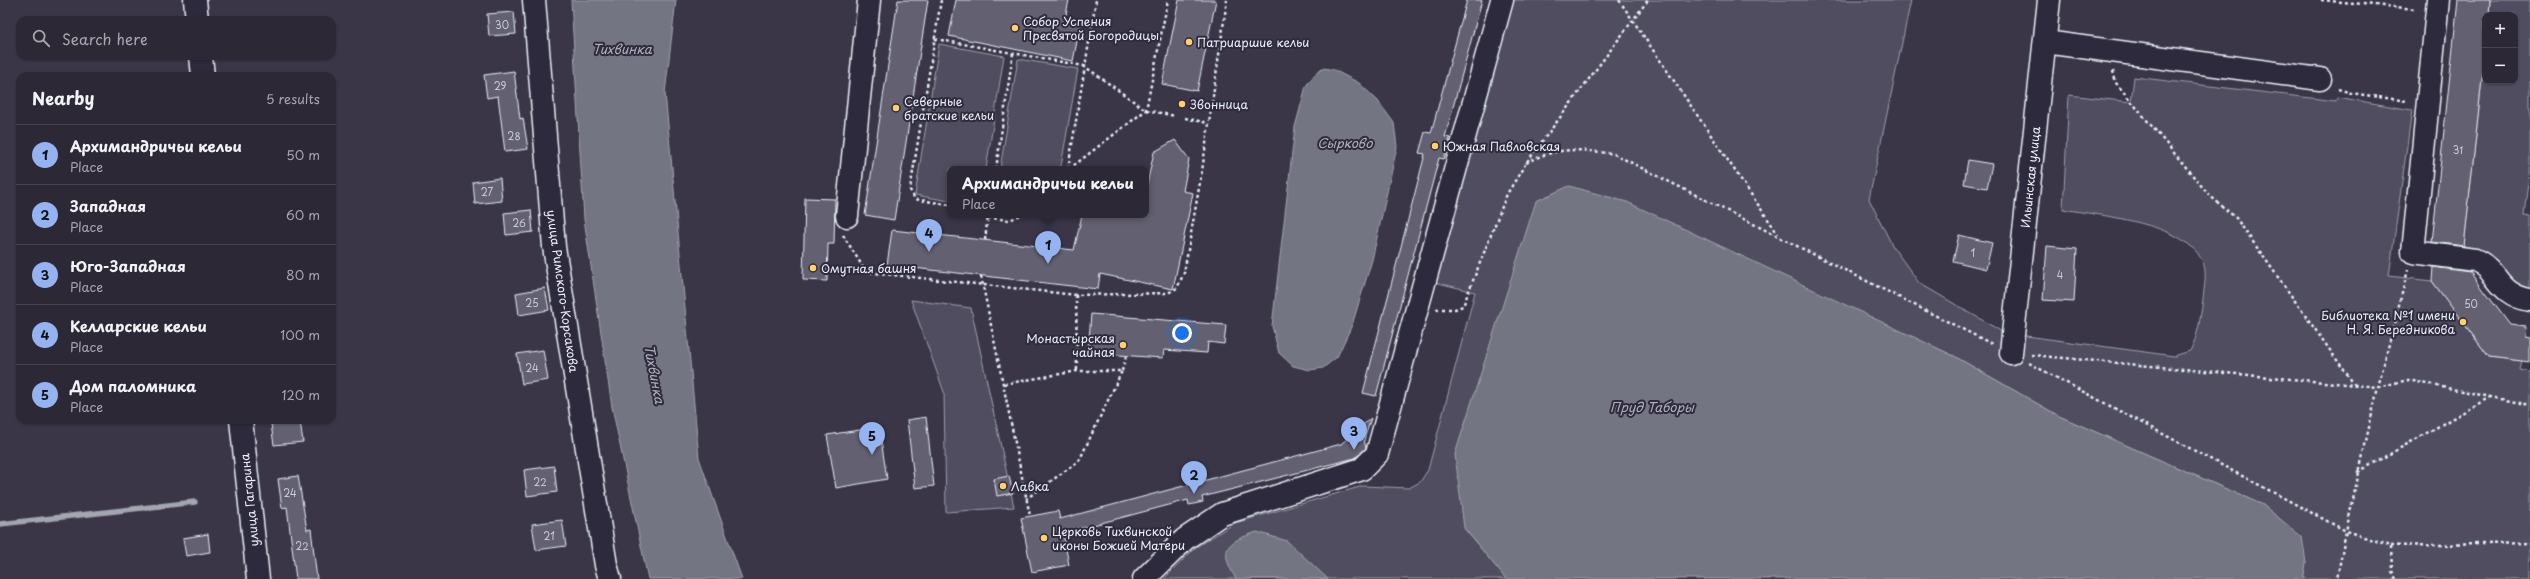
<!DOCTYPE html>
<meta charset="utf-8">
<style>
body{margin:0;font-family:"Playpen Sans",sans-serif;background:#383442;color:#f1f3f6}
.controls{position:absolute;right:12px;top:12px;display:grid;overflow:hidden;border-radius:8px;box-shadow:0 1px 3px #0004}
.controls button{width:36px;height:36px;display:grid;place-items:center;padding:0;border:0;border-bottom:1px solid #484451;background:#2c2836;color:#f1f3f6;font:20px sans-serif}
.you{position:absolute;left:1182px;top:333px;width:14px;height:14px;margin:-10px;border:3px solid #fff;border-radius:50%;background:#1a73e8;box-shadow:0 0 0 6px #1a73e833}
.badge{display:grid;place-items:center;width:26px;height:26px;border-radius:50%;background:#95b2f1;color:#111;font-size:13px;font-weight:700}
.pin{position:absolute;translate:-50% -33px;filter:drop-shadow(0 1px 2px #0008)}
.pin::after{content:'';position:absolute;top:21px;width:14px;height:12px;background:inherit;clip-path:polygon(0 0,100% 0,50% 100%)}
.popup{position:absolute;left:947px;top:166px;width:202px;height:52px;box-sizing:border-box;display:grid;place-content:center;border-radius:8px;background:#2c2836;filter:drop-shadow(0 1px 3px #0005);font-size:13px;white-space:nowrap;color:#a6a6ad}
.popup b{font-size:15px;color:#f1f3f6}
.popup::after{content:'';position:absolute;left:50%;top:100%;margin-left:-8px;border:8px solid transparent;border-top-color:#2c2836}
.list{margin:0;padding:0;list-style:none}
h2{display:flex;justify-content:space-between;align-items:center;height:52px;margin:0;padding:0 16px;font-size:17px}
h2 small{font-size:13px;font-weight:400;color:#a6a6ad}
.list li{display:grid;grid-template-columns:26px 1fr auto;gap:12px;align-items:center;box-sizing:border-box;height:60px;padding:0 16px;border-top:1px solid #484451}
.list b{display:block;font-size:15px;white-space:nowrap}
.list p{margin:0;font-size:13px;white-space:nowrap;color:#a6a6ad}
.list em{font-size:13px;font-style:normal;color:#a6a6ad}
.icon{flex:none;width:22px;height:22px;fill:none;stroke:currentColor;stroke-width:2;stroke-linecap:round;stroke-linejoin:round}
.map{position:relative;flex:none;width:2530px;height:579px;overflow:hidden}
.search{position:absolute;background:#2c2836;box-shadow:0 1px 3px #0004;left:16px;top:16px;width:320px;height:44px;display:flex;align-items:center;gap:10px;box-sizing:border-box;padding:0 14px;border-radius:12px;color:#a6a6ad;font-size:15px}
.panel{position:absolute;background:#2c2836;box-shadow:0 1px 3px #0004;left:16px;top:72px;width:320px;height:352px;border-radius:12px}
.map>svg:first-child{display:block}
.green{fill:#504e5f;stroke:#9ca0ac}
.water{fill:#737482;stroke:#a2a6b1}
.lines{fill:none;stroke-linecap:round;stroke-linejoin:round}
.stream{stroke:#a2a6b1;stroke-width:5.5}
.building{fill:#636171;stroke:#e8f1f8}
.minor-casing{stroke:#e8f1f8;stroke-width:25}
.path{stroke:#e8f1f8;stroke-width:2.5;stroke-dasharray:3 3;stroke-linecap:butt}
.minor{stroke:#2f2a3d;stroke-width:22}
.poi-dot{fill:#ffd166;stroke:#2f2a3d;stroke-width:1.5}
.labels{text-anchor:middle;dominant-baseline:central;stroke-width:4;stroke-linejoin:round;paint-order:stroke}
.number-label{font-size:10px;fill:#c7cdd6}
.poi-label{font-size:12px;fill:#e8f1f8;stroke:#2f2a3d;text-anchor:start}
.street-label{font-size:12px;fill:#e8f1f8;stroke:#2f2a3d}
.water-label{font-size:13px;font-style:italic;fill:#aeb2bd;stroke:#2f2a3d}
</style>
<div class="map">
<svg width="2530" height="579" viewBox="0 0 2530 579">
<rect width="100%" height="100%" fill="#3a3648"/>
<filter id="ink" filterUnits="userSpaceOnUse"><feTurbulence type="fractalNoise" baseFrequency=".025" numOctaves="2"/><feDisplacementMap in="SourceGraphic" scale="8" xChannelSelector="R" yChannelSelector="G"/><feConvolveMatrix kernelMatrix="1 2 1 2 8 2 1 2 1" color-interpolation-filters="sRGB"/></filter>
<g filter="url(#ink)">
<!-- green -->
<g class="green">
<path d="M1514,0H1911L1869,199L1893,247L1919,283L2004,333L2174,356L2190,351C2199,334 2200,318 2203,299C2204,286 2208,272 2202,260C2183,222 2101,216 2063,209L2069,95L2131,102L2134,77L2336,101L2337,97L2412,110L2389,276L2432,281L2489,357L2522,361L2520,370L2530,372V579H2303L2306,563L2263,505L2059,416L1954,356L1839,303L1464,528L1506,579H1164L1196,547L1235,523L1363,486L1409,488L1420,482L1428,470L1475,292L1430,281Z"/>
<path d="M2490,0H2530V165L2524,215L2530,216V292C2525,290 2518,287 2513,284C2491,266 2499,250 2464,246L2485,51V81H2515V15H2489Z"/>
<polygon points="939,44 1004,56 986,169 950,169 950,201 915,195"/>
<polygon points="1018,59 1078,69 1061,166 1059,169 1000,169"/>
<polygon points="911,300 971,308 1014,507 946,512 944,392"/>
</g>
<!-- water -->
<g class="water">
<polygon points="571,0 676,0 665,93 699,458 742,579 648,579 612,407 584,219"/>
<polygon points="1324,68 1334,70 1359,83 1378,101 1394,123 1397,147 1372,260 1352,325 1337,357 1323,368 1310,370 1293,366 1279,353 1272,326 1295,127 1306,86 1315,74"/>
<polygon points="1569,186 1627,202 1954,356 2059,416 2263,505 2302,537 2306,563 2303,579 1506,579 1464,528 1455,454 1536,201"/>
<path d="M1257,532L1287,541L1328,579H1236C1218,549 1226,542 1257,532Z"/>
</g>
<g class="lines">
<!-- stream -->
<polyline class="stream" points="0,524 195,502"/>
</g>
<!-- building -->
<g class="building">
<polygon points="898,0 928,0 894,220 865,215"/>
<polygon points="956,0 1069,0 1065,19 1081,22 1073,61 949,36"/>
<polygon points="1179,0 1216,0 1197,91 1162,84"/>
<polygon points="1467,0 1482,0 1445,137 1450,138 1444,159 1439,158 1376,396 1363,393 1425,154 1419,153 1425,132 1431,133"/>
<polygon points="2458,0 2490,0 2489,15 2485,15 2485,51 2464,246 2432,242"/>
<polygon points="514,12 516,34 489,36 487,14"/>
<polygon points="514,71 520,119 523,118 528,149 505,152 498,96 487,98 484,75"/>
<polygon points="1175,140 1189,159 1183,191 1193,193 1173,289 1100,274 1098,289 887,265 892,230 1074,250 1082,215 1146,215 1146,189 1154,152"/>
<polygon points="1968,160 1992,164 1987,188 1964,184"/>
<polygon points="500,178 502,201 475,204 473,182"/>
<polygon points="805,198 835,199 834,244 828,244 827,281 803,280"/>
<polygon points="531,210 533,232 506,235 504,213"/>
<polygon points="1959,235 1992,243 1986,269 1953,261"/>
<polygon points="2047,246 2077,249 2074,302 2043,300"/>
<polygon points="2433,267 2470,272 2510,325 2526,327 2525,336 2530,337 2530,362 2489,357 2432,281"/>
<polygon points="545,288 549,310 519,315 516,293"/>
<polygon points="1091,314 1226,325 1224,344 1208,342 1207,353 1164,350 1163,358 1088,353"/>
<polygon points="543,350 548,380 522,384 517,354"/>
<polygon points="926,417 934,486 915,488 907,420"/>
<polygon points="1371,418 1364,440 1366,448 1355,458 1202,497 1203,502 1189,505 1188,500 1063,533 1069,565 1032,572 1021,518 1058,511 1060,519 1341,444"/>
<polygon points="300,421 303,442 274,445 271,424"/>
<polygon points="879,427 887,479 836,488 827,435"/>
<polygon points="554,466 557,492 527,496 524,470"/>
<polygon points="298,476 307,530 311,529 317,579 296,579 287,507 282,508 278,479"/>
<polygon points="1009,476 1013,493 997,496 994,479"/>
<polygon points="562,520 566,546 536,550 532,524"/>
<polygon points="208,534 210,552 186,556 183,538"/>
</g>
<g class="lines">
<defs>
<g id="minor">
<polyline points="195,0 197,20"/>
<polyline points="534,0 554,247 606,565 610,579"/>
<path d="M2438,0L2413,252L2475,260C2499,270 2496,294 2530,300"/>
<polyline points="2045,42 2320,79"/>
<polyline points="201,56 203,76"/>
<polyline points="847,216 869,0"/>
<polyline points="2011,353 2049,0"/>
<polyline points="241,420 258,579"/>
<polyline points="1144,579 1185,539 1222,514 1362,469 1377,454 1502,0"/>
</g>
</defs>
<!-- minor casing -->
<use href="#minor" class="minor-casing"/>
<!-- path -->
<g class="path">
<polyline points="941,0 910,190 915,199 950,205"/>
<polyline points="1619,0 1778,234"/>
<polyline points="2321,0 2416,9"/>
<polyline points="935,39 1084,66 1146,110 1175,116"/>
<polyline points="2113,71 2116,83 2209,195 2236,218 2354,384"/>
<polyline points="2338,89 2351,93 2407,101"/>
<polyline points="1185,118 1208,123"/>
<path d="M1526,163C1558,146 1579,149 1614,154L1992,344"/>
<polyline points="996,169 1013,53"/>
<polyline points="1068,169 1096,0"/>
<polyline points="1069,169 1146,110 1168,0"/>
<polyline points="988,218 1010,220 1021,215"/>
<polyline points="843,235 866,272 1076,295 1168,293 1177,288 1184,273 1202,171 1227,0"/>
<polyline points="985,240 988,215"/>
<polyline points="981,276 1030,516"/>
<polyline points="1076,295 1077,371"/>
<polyline points="1436,309 1455,309 1463,306 1507,194 1526,163 1648,0"/>
<polyline points="2031,355 2378,387 2408,380 2530,405"/>
<polyline points="2029,363 2346,531 2337,579"/>
<polyline points="1122,371 1126,356"/>
<polyline points="1004,384 1077,371 1122,371 1079,461 1026,499"/>
<polyline points="2358,472 2490,397"/>
<polyline points="2391,546 2530,543"/>
<polyline points="2396,579 2392,571 2391,546 2346,531 2378,387 2408,270"/>
</g>
<!-- minor -->
<use href="#minor" class="minor"/>
</g>
</g>
<!-- markers -->
<g class="poi-dot">
<circle cx="1015" cy="28" r="4"/>
<circle cx="1189" cy="42" r="4"/>
<circle cx="1182" cy="104" r="4"/>
<circle cx="896" cy="108" r="4"/>
<circle cx="1435" cy="146" r="4"/>
<circle cx="813" cy="268" r="4"/>
<circle cx="2463" cy="322" r="4"/>
<circle cx="1123" cy="345" r="4"/>
<circle cx="1003" cy="486" r="4"/>
<circle cx="1044" cy="538" r="4"/>
</g>
<g class="labels">
<!-- number labels -->
<g class="number-label">
<text x="502" y="24">30</text>
<text x="500" y="85">29</text>
<text x="514" y="135">28</text>
<text x="2458" y="149">31</text>
<text x="487" y="191">27</text>
<text x="519" y="222">26</text>
<text x="1973" y="252">1</text>
<text x="2060" y="274">4</text>
<text x="532" y="302">25</text>
<text x="2471" y="303">50</text>
<text x="532" y="367">24</text>
<text x="540" y="481">22</text>
<text x="290" y="492">24</text>
<text x="549" y="535">21</text>
<text x="302" y="545">22</text>
</g>
<!-- poi labels -->
<g class="poi-label">
<text x="1023" y="21">Собор Успения<tspan x="1023" dy="14">Пресвятой Богородицы</tspan></text>
<text x="1197" y="42">Патриаршие кельи</text>
<text x="904" y="101">Северные<tspan x="904" dy="14">братские кельи</tspan></text>
<text x="1190" y="104">Звонница</text>
<text x="1443" y="146">Южная Павловская</text>
<text x="821" y="268">Омутная башня</text>
<text x="2455" y="315" text-anchor="end">Библиотека №1 имени<tspan x="2455" dy="14">Н. Я. Бередникова</tspan></text>
<text x="1115" y="338" text-anchor="end">Монастырская<tspan x="1115" dy="14">чайная</tspan></text>
<text x="1011" y="486">Лавка</text>
<text x="1052" y="531">Церковь Тихвинской<tspan x="1052" dy="14">иконы Божией Матери</tspan></text>
</g>
<!-- street labels -->
<g class="street-label">
<text transform="translate(2030 177) rotate(-84)">Ильинская улица</text>
<text transform="translate(563 291) rotate(82)">улица Римского-Корсакова</text>
<text transform="translate(249 500) rotate(-96)">улица Гагарина</text>
</g>
<!-- water labels -->
<g class="water-label">
<text x="622" y="48">Тихвинка</text>
<text x="1345" y="142">Сырково</text>
<text transform="translate(655 374) rotate(79)">Тихвинка</text>
<text x="1652" y="406">Пруд Таборы</text>
</g>
</g>
</svg>
<div class="controls">
<button>+</button>
<button>−</button>
</div>
<div class="you"></div>
<div class="pin badge" style="left:1048px;top:264px">1</div>
<div class="popup"><b>Архимандричьи кельи</b>Place</div>
<div class="pin badge" style="left:1194px;top:494px">2</div>
<div class="pin badge" style="left:1354px;top:450px">3</div>
<div class="pin badge" style="left:929px;top:252px">4</div>
<div class="pin badge" style="left:872px;top:455px">5</div>
<div class="search"><svg class="icon" aria-label="search" viewBox="0 0 24 24"><circle cx="10" cy="10" r="6"/><path d="M15 15l6 6"/></svg>Search here</div>
<section class="panel">
<h2>Nearby<small>5 results</small></h2>
<ul class="list">
<li><span class="badge">1</span><div><b>Архимандричьи кельи</b><p>Place</p></div><em>50 m</em></li>
<li><span class="badge">2</span><div><b>Западная</b><p>Place</p></div><em>60 m</em></li>
<li><span class="badge">3</span><div><b>Юго-Западная</b><p>Place</p></div><em>80 m</em></li>
<li><span class="badge">4</span><div><b>Келларские кельи</b><p>Place</p></div><em>100 m</em></li>
<li><span class="badge">5</span><div><b>Дом паломника</b><p>Place</p></div><em>120 m</em></li>
</ul>
</section>
</div>
